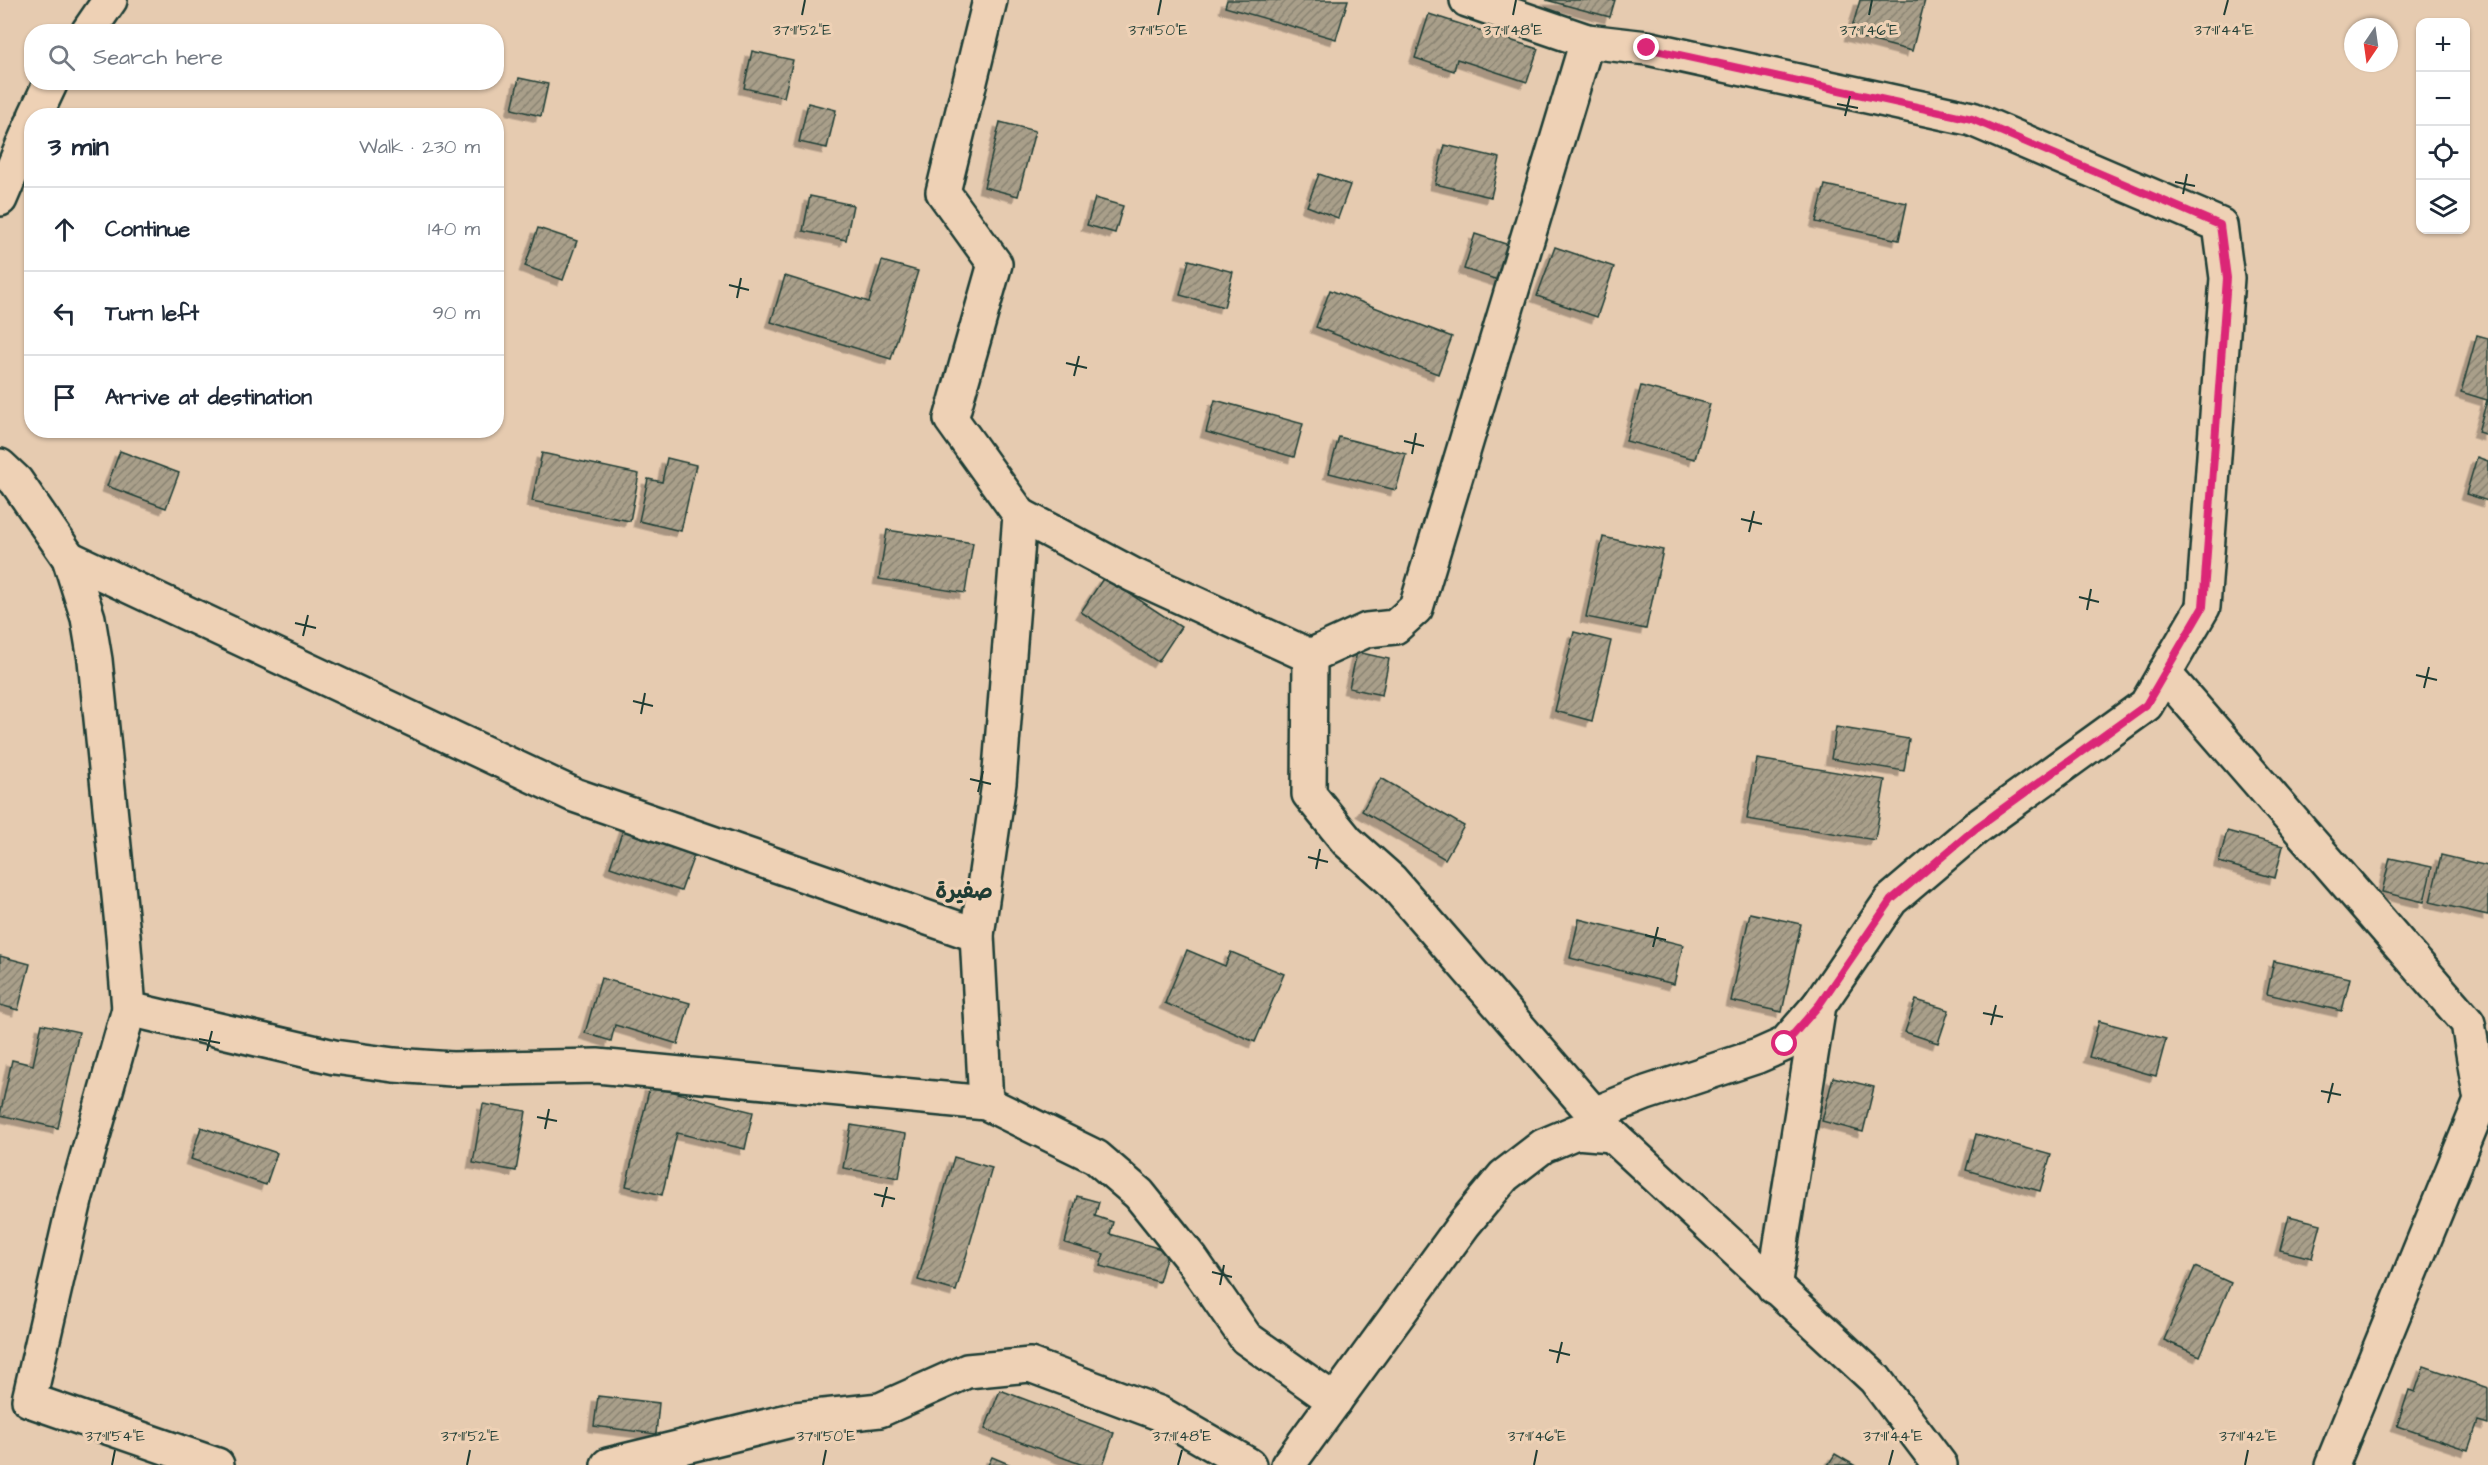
<!DOCTYPE html>
<meta charset="utf-8">
<style>
body{margin:0;font-family:"Architects Daughter","Playpen Sans Arabic",sans-serif;background:#f6f6f7;color:#1f2937}
.controls{position:absolute;right:18px;top:18px;display:grid;overflow:hidden;border-radius:12px;box-shadow:0 2px 4px #0004}
.controls button{width:54px;height:54px;display:grid;place-items:center;padding:0;border:0;border-bottom:2px solid #e0e1e3;background:#fff;color:#1f2937;font:30px sans-serif}
.compass{position:absolute;left:2344px;top:18px;width:54px;height:54px;border-radius:50%;background:#fff;box-shadow:0 2px 4px #0004;rotate:193deg}
.stop{position:absolute;width:18px;height:18px;margin:-14px;border:4px solid #db2777;border-radius:50%;background:#fff}
.stop.end{background:#db2777;border-color:#fff;box-shadow:0 2px 6px #0008}
.list{margin:0;padding:0;list-style:none}
h2{display:flex;justify-content:space-between;align-items:center;height:78px;margin:0;padding:0 24px;font-size:26px}
h2 small{font-size:20px;font-weight:400;color:#747a83}
.list li{display:grid;grid-template-columns:39px 1fr auto;gap:18px;align-items:center;box-sizing:border-box;height:84px;padding:0 24px;border-top:2px solid #e0e1e3}
.list b{display:block;font-size:22px;white-space:nowrap}
.list em{font-size:20px;font-style:normal;color:#747a83}
.icon{flex:none;width:33px;height:33px;fill:none;stroke:currentColor;stroke-width:2;stroke-linecap:round;stroke-linejoin:round}
.map{position:relative;flex:none;width:2488px;height:1465px;overflow:hidden}
.search{position:absolute;background:#fff;box-shadow:0 2px 4px #0004;left:24px;top:24px;width:480px;height:66px;display:flex;align-items:center;gap:15px;box-sizing:border-box;padding:0 21px;border-radius:24px;color:#747a83;font-size:22px}
.panel{position:absolute;background:#fff;box-shadow:0 2px 4px #0004;left:24px;top:108px;width:480px;height:330px;border-radius:24px}
.map>svg:first-child{display:block}
.building{fill:url(#building-hatch);stroke:#1f3d34;stroke-width:1.5;filter:url(#shadow)}
.lines{fill:none;stroke-linecap:round;stroke-linejoin:round}
.minor-casing{stroke:#1f3d34;stroke-width:38}
.minor{stroke:#eed1b5;stroke-width:33}
.route{stroke:#db2777;stroke-width:8}
.ticks{fill:none;stroke:#1f3d34;stroke-width:2}
.labels{text-anchor:middle;dominant-baseline:central;stroke-width:6;stroke-linejoin:round;paint-order:stroke}
.quarter-label{font-size:22px;font-weight:bold;fill:#1f3d34;stroke:#eed1b5}
.ticks-label{font-size:15px;text-anchor:middle;fill:#1f3d34;stroke:#eed1b5;stroke-width:6;stroke-linejoin:round;paint-order:stroke}
</style>
<div class="map">
<svg width="2488" height="1465" viewBox="0 0 2488 1465">
<defs>
<pattern id="building-hatch" width="6" height="6" patternUnits="userSpaceOnUse" patternTransform="scale(1.5)"><rect width="6" height="6" fill="#a99f8a"/><path d="M-1 1l2-2M0 6l6-6M5 7l2-2" fill="none" stroke="#898372"/></pattern>
<filter id="shadow"><feDropShadow dx="-5.5" dy="5.5" stdDeviation="0" flood-color="#0004"/></filter>
</defs>
<rect width="100%" height="100%" fill="#e6cbb0"/>
<filter id="ink" filterUnits="userSpaceOnUse"><feTurbulence type="fractalNoise" baseFrequency=".0167" numOctaves="2"/><feDisplacementMap in="SourceGraphic" scale="12" xChannelSelector="R" yChannelSelector="G"/><feConvolveMatrix kernelMatrix="1 2 1 2 8 2 1 2 1" color-interpolation-filters="sRGB"/></filter>
<g filter="url(#ink)">
<!-- building -->
<g class="building">
<polygon points="1227,0 1348,0 1336,39 1225,7"/>
<polygon points="1546,0 1615,0 1610,17"/>
<polygon points="1860,0 1925,0 1912,51 1850,35"/>
<polygon points="1429,14 1538,49 1527,82 1457,59 1454,71 1415,58"/>
<polygon points="752,51 793,60 784,97 744,88"/>
<polygon points="519,78 548,84 541,116 512,109"/>
<polygon points="808,103 836,110 827,148 799,142"/>
<polygon points="1000,122 1035,131 1018,196 984,187"/>
<polygon points="1445,145 1500,158 1491,197 1435,184"/>
<polygon points="1319,174 1350,185 1338,218 1307,206"/>
<polygon points="1825,185 1907,203 1899,240 1816,222"/>
<polygon points="810,196 853,205 846,240 803,231"/>
<polygon points="1095,198 1123,206 1115,233 1087,225"/>
<polygon points="538,228 577,241 563,280 525,266"/>
<polygon points="1475,234 1512,246 1501,281 1464,269"/>
<polygon points="1555,247 1614,267 1597,317 1537,296"/>
<polygon points="1189,260 1233,272 1224,307 1180,295"/>
<polygon points="882,261 918,271 891,359 771,322 785,276 869,302"/>
<polygon points="1330,290 1452,337 1438,374 1316,327"/>
<polygon points="2477,335 2488,338 2488,435 2478,432 2487,400 2461,392"/>
<polygon points="1641,386 1710,404 1695,459 1626,441"/>
<polygon points="1215,400 1303,424 1294,457 1206,432"/>
<polygon points="1339,437 1406,454 1396,490 1329,473"/>
<polygon points="120,451 179,473 166,508 107,486"/>
<polygon points="542,453 639,474 630,521 532,501"/>
<polygon points="2477,457 2488,461 2488,501 2466,494"/>
<polygon points="667,458 696,465 681,531 639,521 648,479 662,482"/>
<polygon points="887,530 973,543 965,593 879,579"/>
<polygon points="1603,537 1663,550 1646,629 1586,617"/>
<polygon points="1104,577 1181,627 1158,662 1081,612"/>
<polygon points="1574,632 1611,641 1592,721 1555,711"/>
<polygon points="1357,652 1389,659 1382,695 1349,688"/>
<polygon points="1836,727 1909,739 1904,771 1831,759"/>
<polygon points="1757,759 1885,780 1875,840 1747,819"/>
<polygon points="1381,778 1464,826 1445,859 1362,811"/>
<polygon points="625,824 696,850 681,891 610,867"/>
<polygon points="2227,831 2283,846 2275,878 2219,862"/>
<polygon points="2441,855 2488,866 2488,915 2430,902"/>
<polygon points="2390,858 2432,867 2424,902 2382,892"/>
<polygon points="1750,913 1801,924 1782,1012 1731,1001"/>
<polygon points="1579,919 1683,945 1674,984 1570,958"/>
<polygon points="1187,950 1225,966 1231,952 1284,974 1255,1042 1165,1003"/>
<polygon points="0,956 30,964 18,1010 0,1005"/>
<polygon points="2274,961 2350,978 2342,1011 2267,994"/>
<polygon points="601,978 690,1003 678,1044 615,1025 611,1041 585,1033"/>
<polygon points="1916,1000 1949,1010 1938,1043 1905,1032"/>
<polygon points="2099,1021 2166,1039 2156,1076 2089,1057"/>
<polygon points="42,1024 79,1032 58,1128 0,1115 12,1060 33,1065"/>
<polygon points="1833,1077 1874,1087 1863,1132 1822,1121"/>
<polygon points="650,1086 753,1112 745,1149 677,1133 662,1195 626,1186"/>
<polygon points="483,1104 526,1111 516,1171 473,1163"/>
<polygon points="851,1125 906,1134 899,1178 843,1168"/>
<polygon points="201,1127 277,1153 266,1185 191,1159"/>
<polygon points="1976,1134 2051,1155 2040,1191 1966,1170"/>
<polygon points="954,1157 992,1168 956,1291 918,1280"/>
<polygon points="1077,1196 1099,1202 1095,1216 1113,1222 1110,1234 1168,1251 1159,1282 1100,1266 1104,1254 1065,1243"/>
<polygon points="2289,1216 2321,1224 2312,1258 2280,1250"/>
<polygon points="2195,1267 2231,1283 2200,1356 2164,1340"/>
<polygon points="2424,1366 2488,1388 2488,1424 2478,1421 2468,1450 2397,1426 2409,1390 2415,1392"/>
<polygon points="1000,1390 1114,1433 1103,1465 1083,1465 985,1429"/>
<polygon points="598,1396 659,1403 656,1434 594,1426"/>
<polygon points="1835,1454 1854,1465 1828,1465"/>
<polygon points="992,1457 1011,1465 988,1465"/>
</g>
<g class="lines">
<defs>
<g id="minor">
<polyline points="1467,0 1587,41 1647,48 1972,119 2220,225 2227,278 2203,607 2146,705 1976,828 1891,900 1819,1005 1774,1287"/>
<polyline points="88,32 110,0"/>
<polyline points="35,116 51,82"/>
<polyline points="0,199 32,124"/>
<polyline points="0,466 16,481 69,558 88,618 95,660 123,935 129,1009 334,1057 394,1065 452,1069 597,1066 986,1103 1096,1157 1139,1194 1192,1260 1246,1338 1335,1401"/>
<polyline points="1020,515 1133,575 1310,656 1367,630 1395,627 1416,608 1587,41"/>
<polyline points="69,558 574,795 977,935"/>
<polyline points="1310,656 1309,794 1347,841 1391,880 1612,1135 1875,1379 1940,1465"/>
<polyline points="2164,673 2468,1023 2481,1101 2332,1465"/>
<polyline points="129,1009 76,1196 29,1400 217,1465"/>
<polyline points="986,1103 977,935 999,783 1020,515 951,419 995,264 943,192 990,0"/>
<polyline points="1594,1114 1646,1093 1758,1056 1785,1044 1819,1005"/>
<polyline points="608,1465 796,1419 880,1410 967,1371 1030,1365 1159,1413 1249,1465"/>
<polyline points="1288,1465 1464,1224 1504,1176 1543,1146 1576,1132 1612,1135"/>
</g>
</defs>
<!-- minor casing -->
<use href="#minor" class="minor-casing"/>
<!-- minor -->
<use href="#minor" class="minor"/>
</g>
</g>
<g class="lines" filter="url(#ink)">
<!-- route -->
<polyline class="route" points="1647,48 1972,119 2220,225 2227,278 2203,607 2146,705 1976,828 1891,900 1819,1005 1785,1044"/>
</g>
<!-- ticks -->
<path class="ticks" d="M802,15L805,0M1158,15L1161,0M1513,15L1516,0M1869,15L1872,0M2224,15L2228,0M1837,104L1858,108M1845,116L1850,96M2175,182L2195,186M2183,194L2187,174M729,285L749,290M737,298L741,278M1066,363L1087,368M1074,376L1079,356M1404,441L1424,446M1412,454L1416,433M1741,519L1762,524M1749,532L1754,511M2079,597L2099,602M2087,610L2091,589M295,623L316,628M303,636L308,615M2416,675L2437,680M2424,688L2429,667M633,701L653,706M641,714L645,693M970,779L991,784M978,792L983,771M1308,857L1328,862M1316,869L1320,849M1645,935L1666,940M1653,947L1658,927M1983,1013L2003,1017M1991,1025L1996,1005M199,1039L220,1043M207,1051L212,1031M2321,1091L2341,1095M2328,1103L2333,1083M537,1117L557,1121M545,1129L549,1109M874,1194L895,1199M882,1207L887,1187M1212,1272L1232,1277M1220,1285L1224,1265M1549,1350L1570,1355M1557,1363L1562,1342M112,1465L115,1450M467,1465L470,1450M823,1465L826,1450M1178,1465L1182,1450M1534,1465L1537,1450M1889,1465L1893,1450M2245,1465L2248,1450"/>
<g class="labels">
<!-- quarter labels -->
<g class="quarter-label">
<text x="964" y="891">صفيرة</text>
</g>
</g>
<g class="ticks-label">
<text x="802" y="35">37°11'52"E</text>
<text x="1158" y="35">37°11'50"E</text>
<text x="1513" y="35">37°11'48"E</text>
<text x="1869" y="35">37°11'46"E</text>
<text x="2224" y="35">37°11'44"E</text>
<text x="115" y="1441">37°11'54"E</text>
<text x="470" y="1441">37°11'52"E</text>
<text x="826" y="1441">37°11'50"E</text>
<text x="1182" y="1441">37°11'48"E</text>
<text x="1537" y="1441">37°11'46"E</text>
<text x="1893" y="1441">37°11'44"E</text>
<text x="2248" y="1441">37°11'42"E</text>
</g>
</svg>
<div class="controls">
<button>+</button>
<button>−</button>
<button><svg class="icon" aria-label="locate" viewBox="0 0 24 24"><circle cx="12" cy="12" r="6"/><path d="M12 2v4M12 18v4M2 12h4M18 12h4"/></svg></button>
<button><svg class="icon" aria-label="layers" viewBox="0 0 24 24"><path d="M12 4l9 5-9 5-9-5zM3 14l9 5 9-5"/></svg></button>
</div>
<svg class="compass" viewBox="-18 -18 36 36"><path d="M0-13l5 13h-10z" fill="#e53935"/><path d="M0 13l5-13h-10z" fill="#747a83"/></svg>
<div class="stop" style="left:1785px;top:1044px"></div>
<div class="stop end" style="left:1647px;top:48px"></div>
<div class="search"><svg class="icon" aria-label="search" viewBox="0 0 24 24"><circle cx="10" cy="10" r="6"/><path d="M15 15l6 6"/></svg>Search here</div>
<section class="panel">
<h2>3 min<small>Walk · 230 m</small></h2>
<ul class="list">
<li><svg class="icon" aria-label="ahead" viewBox="0 0 24 24"><path d="M12 20V5M6 11l6-6 6 6"/></svg><div><b>Continue</b></div><em>140 m</em></li>
<li><svg class="icon" aria-label="left" viewBox="0 0 24 24"><path d="M17 20v-9H6M10 6l-5 5 5 5"/></svg><div><b>Turn left</b></div><em>90 m</em></li>
<li><svg class="icon" aria-label="arrive" viewBox="0 0 24 24"><path d="M6 21V4h12l-3 4 3 4H6"/></svg><div><b>Arrive at destination</b></div></li>
</ul>
</section>
</div>
